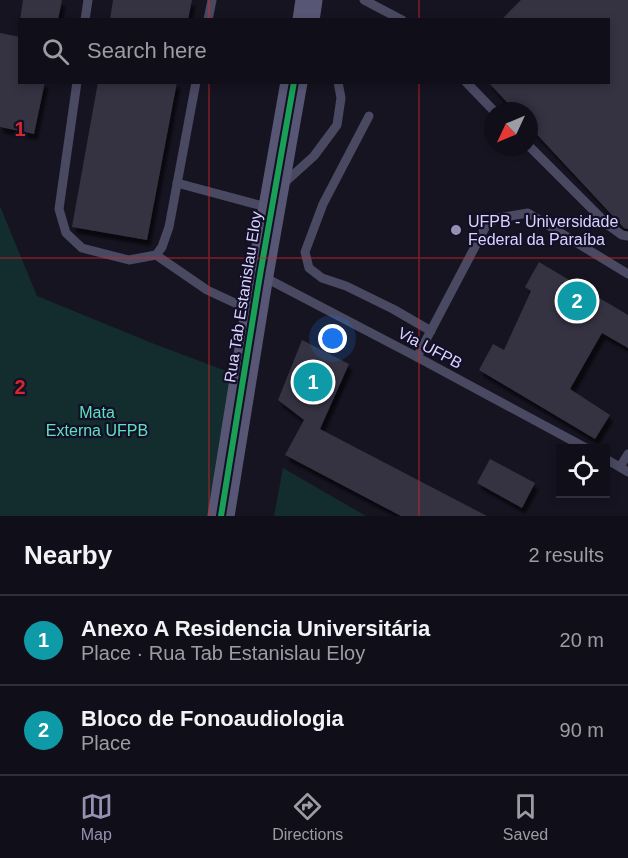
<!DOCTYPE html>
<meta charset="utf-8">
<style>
body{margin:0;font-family:Arial,sans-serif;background:#191822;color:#f1f3f6}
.controls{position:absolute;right:18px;bottom:18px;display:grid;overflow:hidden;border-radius:0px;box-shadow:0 3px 9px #0003}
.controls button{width:54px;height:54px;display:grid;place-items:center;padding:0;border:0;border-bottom:2px solid #302f38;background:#100f19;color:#f1f3f6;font:30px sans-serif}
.compass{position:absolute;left:484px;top:102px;width:54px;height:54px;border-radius:50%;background:#100f19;box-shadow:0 3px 9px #0003;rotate:226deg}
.you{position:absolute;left:333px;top:339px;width:21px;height:21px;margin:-15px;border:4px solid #fff;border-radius:50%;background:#1a73e8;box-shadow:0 0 0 9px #1a73e833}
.badge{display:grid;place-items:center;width:39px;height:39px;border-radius:50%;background:#9591b1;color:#fff;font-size:20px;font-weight:700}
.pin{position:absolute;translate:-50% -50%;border:3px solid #fff;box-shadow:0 2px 6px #0006}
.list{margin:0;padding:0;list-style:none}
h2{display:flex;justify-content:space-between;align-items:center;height:78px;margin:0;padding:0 24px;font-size:26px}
h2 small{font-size:20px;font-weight:400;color:#9c9ca2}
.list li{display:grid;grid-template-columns:39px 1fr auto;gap:18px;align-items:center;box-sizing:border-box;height:90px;padding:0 24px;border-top:2px solid #302f38}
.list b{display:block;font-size:22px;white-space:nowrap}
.list p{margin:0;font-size:20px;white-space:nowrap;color:#9c9ca2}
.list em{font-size:20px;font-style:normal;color:#9c9ca2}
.icon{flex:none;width:33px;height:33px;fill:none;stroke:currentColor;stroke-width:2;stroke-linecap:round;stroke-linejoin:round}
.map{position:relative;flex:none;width:628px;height:516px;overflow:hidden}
.search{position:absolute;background:#100f19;box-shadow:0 3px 9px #0003;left:18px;right:18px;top:18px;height:66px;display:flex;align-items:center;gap:15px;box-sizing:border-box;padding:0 21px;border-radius:0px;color:#9c9ca2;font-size:22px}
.sheet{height:258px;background:#100f19}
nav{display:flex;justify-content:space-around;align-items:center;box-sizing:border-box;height:84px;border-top:2px solid #302f38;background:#100f19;font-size:16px;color:#9c9ca2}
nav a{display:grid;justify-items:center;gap:3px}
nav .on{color:#9591b1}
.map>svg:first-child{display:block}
.green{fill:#132c2d}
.building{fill:#343243;filter:url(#shadow)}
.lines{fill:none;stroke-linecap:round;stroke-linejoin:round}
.lane{stroke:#4a4962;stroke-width:9}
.secondary{stroke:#575674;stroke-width:27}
.cycleway-casing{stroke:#130f26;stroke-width:10}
.cycleway{stroke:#1a9f57;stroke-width:6}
.grid{fill:none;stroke:#d62828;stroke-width:1.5;stroke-opacity:0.55}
.poi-dot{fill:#9591b1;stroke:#130f26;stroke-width:2}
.labels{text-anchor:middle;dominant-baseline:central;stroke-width:4.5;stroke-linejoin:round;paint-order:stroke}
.poi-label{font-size:16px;fill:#d9d4ff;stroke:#130f26;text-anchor:start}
.street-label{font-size:16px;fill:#d9d4ff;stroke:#130f26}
.park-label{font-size:16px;fill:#5fe0c0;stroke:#130f26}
.grid-label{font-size:20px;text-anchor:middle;font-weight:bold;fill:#d62828;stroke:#130f26;stroke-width:4.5;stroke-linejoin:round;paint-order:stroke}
</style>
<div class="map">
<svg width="628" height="516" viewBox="0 0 628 516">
<defs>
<filter id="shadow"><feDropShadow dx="3.5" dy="6" stdDeviation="1.5" flood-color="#0009"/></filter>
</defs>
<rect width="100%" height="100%" fill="#161421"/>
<!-- green -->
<g class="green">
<polygon points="0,206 37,296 157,345 237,375 214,516 0,516"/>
<polygon points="283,468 366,516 274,516"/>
</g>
<!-- building -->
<g class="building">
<polygon points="23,0 62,0 58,20 20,20"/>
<polygon points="113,0 192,0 188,20 110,20"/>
<polygon points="521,0 628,0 628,229 624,228 529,126 529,111 515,111 488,82 609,82 609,20 501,20"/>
<polygon points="0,33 20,37 20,82 45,82 34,134 0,127"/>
<polygon points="98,82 177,82 147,240 72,227"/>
<polygon points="539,262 628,315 628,348 602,333 570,389 610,415 595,439 479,370 493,344 504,350 531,291 525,287"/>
<polygon points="302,340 349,364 320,429 487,516 401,516 285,455 304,420 278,400"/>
<polygon points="490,459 535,483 522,508 477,483"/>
</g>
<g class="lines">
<!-- lane -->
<g class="lane">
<polyline points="364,0 402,20"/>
<polyline points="85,20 88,0"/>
<polyline points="208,20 212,0"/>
<polyline points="77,82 59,209 66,233 82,248 129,260 156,255 162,247 169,227 196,82"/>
<polyline points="466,82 494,111"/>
<polyline points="369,116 323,204 305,252 309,268 322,278 346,286 393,309 431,331"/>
<polyline points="529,146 608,225 622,235 628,236"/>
<polyline points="177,183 270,208"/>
<polyline points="283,184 314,156 337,125 341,98 338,82"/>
<polyline points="156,255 207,290 252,311"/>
<polyline points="262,276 417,357 586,448"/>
<polyline points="417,357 487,224 498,218 528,213 628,274"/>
<polyline points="606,459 628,472"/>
<polyline points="620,467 628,454"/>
</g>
<!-- secondary -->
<g class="secondary">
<polyline points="306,20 309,0"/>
<polyline points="221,516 260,275 294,82"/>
</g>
<defs>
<polyline id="cycleway" points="221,516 260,275 294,82"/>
</defs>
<!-- cycleway casing -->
<use href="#cycleway" class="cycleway-casing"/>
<!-- cycleway -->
<use href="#cycleway" class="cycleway"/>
</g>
<!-- grid -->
<path class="grid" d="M209,0V20M419,0V20M209,82V516M419,82V516M0,258H628"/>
<!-- markers -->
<circle class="poi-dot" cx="456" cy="230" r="6"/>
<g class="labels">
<!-- poi labels -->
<g class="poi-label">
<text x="468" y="221">UFPB - Universidade<tspan x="468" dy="18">Federal da Paraíba</tspan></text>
</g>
<!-- street labels -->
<g class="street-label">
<text transform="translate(243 297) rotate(-81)">Rua Tab Estanislau Eloy</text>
<text transform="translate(430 348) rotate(28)">Via UFPB</text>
</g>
<!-- park labels -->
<g class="park-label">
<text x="97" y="412">Mata<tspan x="97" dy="18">Externa UFPB</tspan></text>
</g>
</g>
<g class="grid-label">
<text x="20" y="136">1</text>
<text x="20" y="394">2</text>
</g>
</svg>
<div class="controls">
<button><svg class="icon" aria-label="locate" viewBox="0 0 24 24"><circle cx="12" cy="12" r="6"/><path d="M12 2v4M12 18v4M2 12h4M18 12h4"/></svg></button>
</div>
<svg class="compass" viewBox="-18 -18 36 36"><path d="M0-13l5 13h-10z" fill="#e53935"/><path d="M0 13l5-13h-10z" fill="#9c9ca2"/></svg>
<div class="you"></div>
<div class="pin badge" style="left:313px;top:382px;background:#0f9aa8">1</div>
<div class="pin badge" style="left:577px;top:301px;background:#0f9aa8">2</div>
<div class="search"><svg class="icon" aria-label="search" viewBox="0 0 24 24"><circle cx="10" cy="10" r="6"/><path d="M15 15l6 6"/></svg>Search here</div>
</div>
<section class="sheet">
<h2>Nearby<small>2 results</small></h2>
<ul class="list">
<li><span class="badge" style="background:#0f9aa8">1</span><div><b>Anexo A Residencia Universitária</b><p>Place · Rua Tab Estanislau Eloy</p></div><em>20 m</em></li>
<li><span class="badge" style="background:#0f9aa8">2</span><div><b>Bloco de Fonoaudiologia</b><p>Place</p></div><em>90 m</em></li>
</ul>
</section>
<nav>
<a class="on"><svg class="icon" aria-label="map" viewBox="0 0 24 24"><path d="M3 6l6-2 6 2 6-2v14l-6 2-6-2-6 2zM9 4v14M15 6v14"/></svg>Map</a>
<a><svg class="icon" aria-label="directions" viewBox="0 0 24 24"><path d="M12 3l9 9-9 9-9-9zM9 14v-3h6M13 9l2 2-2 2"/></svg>Directions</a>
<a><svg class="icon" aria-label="saved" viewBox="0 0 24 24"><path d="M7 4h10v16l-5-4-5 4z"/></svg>Saved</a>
</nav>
